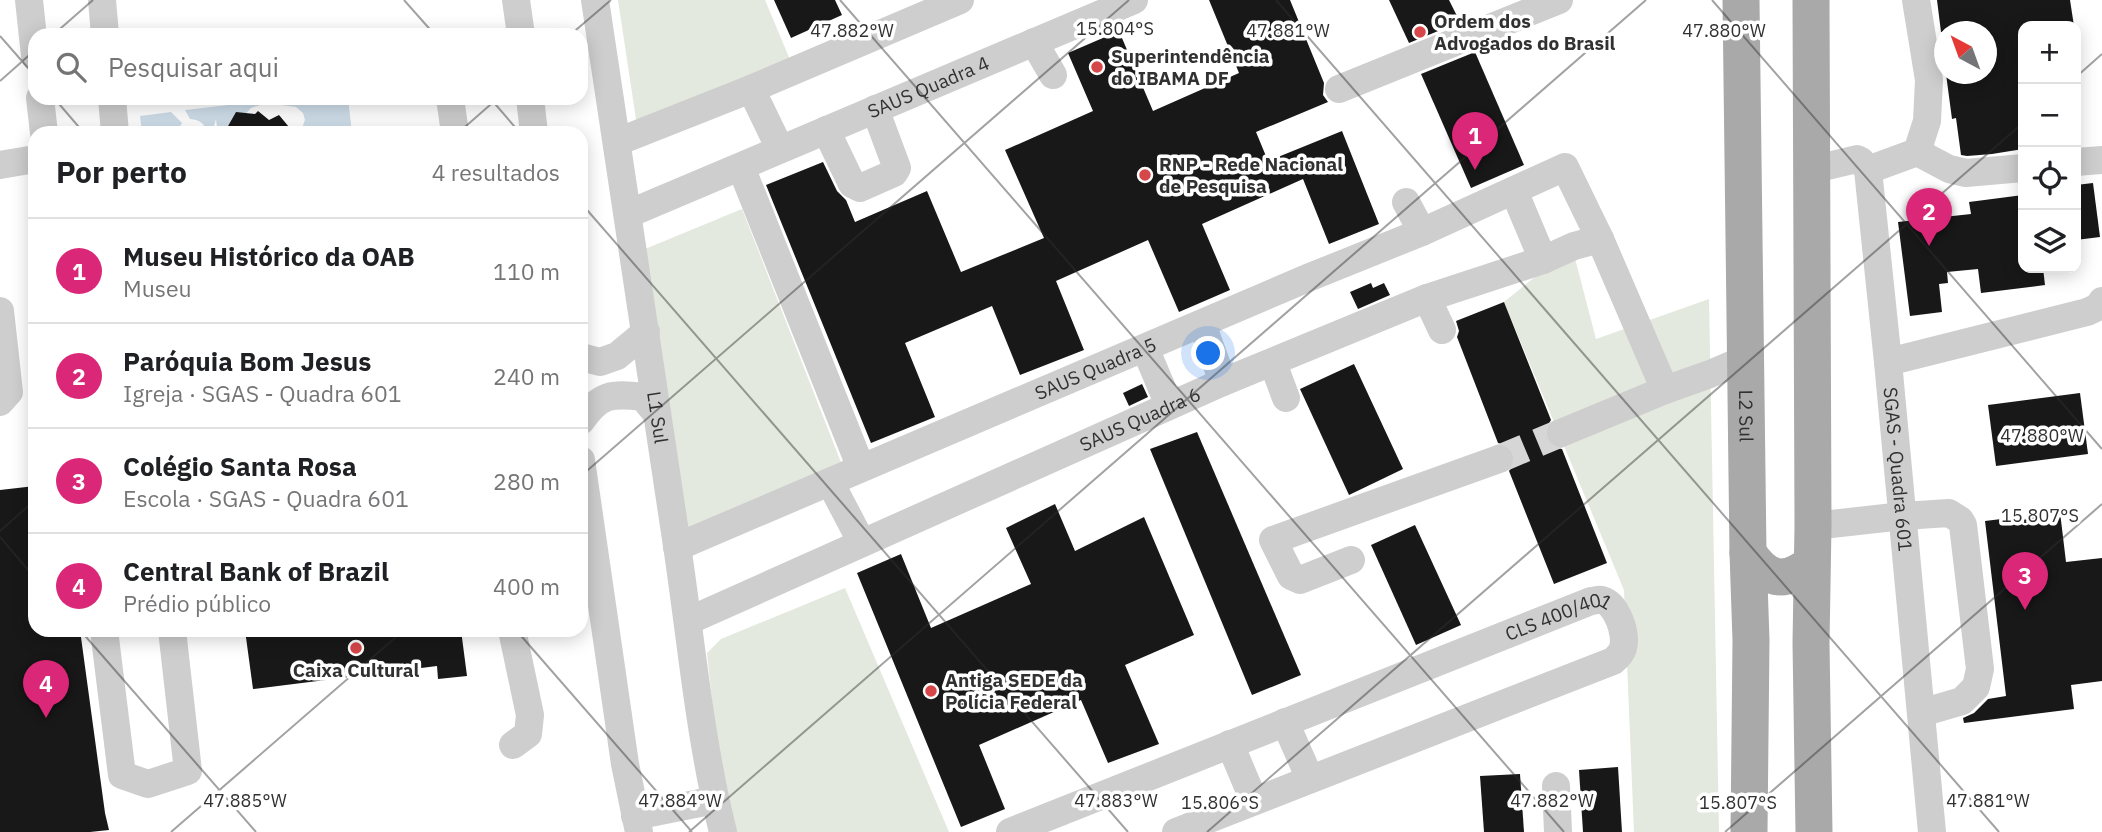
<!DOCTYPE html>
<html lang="pt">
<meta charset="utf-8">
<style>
body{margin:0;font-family:"IBM Plex Sans",sans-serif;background:#f2f2f2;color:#202124}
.controls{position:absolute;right:21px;top:21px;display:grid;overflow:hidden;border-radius:14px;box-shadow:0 4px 18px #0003}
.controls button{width:63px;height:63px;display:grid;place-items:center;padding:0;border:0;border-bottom:2px solid #e0e0e0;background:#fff;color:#202124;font:35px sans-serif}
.compass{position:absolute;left:1934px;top:21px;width:63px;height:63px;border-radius:50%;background:#fff;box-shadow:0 4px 18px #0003;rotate:319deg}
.you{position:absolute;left:1209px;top:354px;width:24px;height:24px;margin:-18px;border:5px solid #fff;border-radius:50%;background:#1a73e8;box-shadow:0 0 0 10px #1a73e833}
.badge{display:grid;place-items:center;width:46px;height:46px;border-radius:50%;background:#db2777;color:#fff;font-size:23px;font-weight:700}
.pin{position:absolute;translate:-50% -58px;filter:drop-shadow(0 2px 4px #0008)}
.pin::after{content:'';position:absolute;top:37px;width:24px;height:21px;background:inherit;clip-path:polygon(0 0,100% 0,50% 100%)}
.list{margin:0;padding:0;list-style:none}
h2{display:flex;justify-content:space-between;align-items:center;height:91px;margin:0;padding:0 28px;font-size:30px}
h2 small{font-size:23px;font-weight:400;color:#757577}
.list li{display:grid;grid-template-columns:46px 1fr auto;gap:21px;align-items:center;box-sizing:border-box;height:105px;padding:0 28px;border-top:2px solid #e0e0e0}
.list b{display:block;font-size:26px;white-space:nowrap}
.list p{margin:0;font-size:23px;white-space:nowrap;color:#757577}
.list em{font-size:23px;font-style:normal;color:#757577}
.icon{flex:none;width:38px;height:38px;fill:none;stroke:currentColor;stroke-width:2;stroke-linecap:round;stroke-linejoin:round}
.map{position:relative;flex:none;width:2102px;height:832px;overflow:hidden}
.search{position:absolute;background:#fff;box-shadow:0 4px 18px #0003;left:28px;top:28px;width:560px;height:77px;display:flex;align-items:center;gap:18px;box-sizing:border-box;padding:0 24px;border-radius:21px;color:#757577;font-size:26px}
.panel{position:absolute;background:#fff;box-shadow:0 4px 18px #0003;left:28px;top:126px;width:560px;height:511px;border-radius:21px}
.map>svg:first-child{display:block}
.green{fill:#e3e9de}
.water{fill:#cfdeea}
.building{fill:#181818}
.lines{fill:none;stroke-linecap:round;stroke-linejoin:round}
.minor-tunnel{stroke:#d6d6d6;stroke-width:28;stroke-dasharray:28 14;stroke-linecap:butt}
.minor{stroke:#cecece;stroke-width:28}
.major{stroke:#a9a9a9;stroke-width:37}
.ticks{fill:none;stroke:#313131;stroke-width:2;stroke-opacity:0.45}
.poi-dot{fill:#d54749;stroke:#fff;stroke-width:2.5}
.labels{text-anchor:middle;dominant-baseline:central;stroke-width:7;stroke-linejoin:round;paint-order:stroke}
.poi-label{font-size:19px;font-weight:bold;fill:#313131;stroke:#fff;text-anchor:start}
.street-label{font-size:19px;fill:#313131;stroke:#fff}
.ticks-label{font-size:18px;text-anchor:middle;fill:#313131;stroke:#fff;stroke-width:7;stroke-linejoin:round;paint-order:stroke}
</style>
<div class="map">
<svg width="2102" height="832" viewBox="0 0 2102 832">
<rect width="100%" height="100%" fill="#fff"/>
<!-- green -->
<g class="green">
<polygon points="618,0 765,0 791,62 637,126"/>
<polygon points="742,209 842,465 689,530 679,495 645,249"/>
<polygon points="1572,247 1596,339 1709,299 1719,832 1634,832 1624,590 1504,302"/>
<polygon points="845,588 949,832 726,832 707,653 721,639"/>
</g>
<!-- water -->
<g class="water">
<path d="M287,98H348L352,133H300L305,120L303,113L296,107L266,103L251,108L239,121L236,112L226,129L217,127L216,119L212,133H207C205,123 200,120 190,119L185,110Z"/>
<polygon points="171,112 182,123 176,133 142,133 140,116"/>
</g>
<!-- building -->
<g class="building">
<polygon points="774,0 835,0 842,15 791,38"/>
<polygon points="1209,0 1290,0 1324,83 1323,95 1328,102 1256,132 1268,161 1342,131 1379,224 1329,244 1303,179 1202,224 1230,290 1179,312 1148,240 1056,281 1084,350 1020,375 992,306 905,343 935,417 871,443 766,185 823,162 837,191 846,200 855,222 927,191 961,272 1044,238 1005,150 1093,111 1068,53 1119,31 1153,111 1239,73"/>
<polygon points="1389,0 1449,0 1460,22 1409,43"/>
<polygon points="1937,0 2070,0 2074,26 2023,26 2023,149 1992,154 1967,156 1961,155 1956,118 1952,119 1946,74 1986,74 1986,32 1941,32"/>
<polygon points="1475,52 1524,165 1471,188 1421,74"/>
<polygon points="258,111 269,120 279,115 294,133 224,133 236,112 255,114"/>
<polygon points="2093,183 2100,237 2076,240 2076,185"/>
<polygon points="2023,195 2023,268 2043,268 2045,285 1981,293 1978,269 1947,272 1948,283 1939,284 1942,312 1910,316 1898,222 1971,214 1969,202"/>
<polygon points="1371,283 1373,288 1384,283 1390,295 1358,309 1350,292"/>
<polygon points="1504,302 1551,420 1545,430 1545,439 1551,447 1562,449 1607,563 1554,584 1509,471 1515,463 1514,453 1509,446 1498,443 1457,337 1459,331 1456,321"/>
<polygon points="1354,364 1403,469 1349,495 1300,389"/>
<polygon points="1142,384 1148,397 1129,406 1123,393"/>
<polygon points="2080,393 2088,454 1996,466 1988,405"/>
<polygon points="1197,432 1301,675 1252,695 1150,449"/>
<polygon points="35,486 35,630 80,630 105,813 109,830 90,832 0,832 0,490"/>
<polygon points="1055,504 1075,551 1144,517 1194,635 1125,665 1159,744 1108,763 1081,700 979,745 1005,809 961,827 857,573 901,554 931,628 1031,584 1006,528"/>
<polygon points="2060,512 2066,562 2102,558 2102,681 2071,685 2074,709 1964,723 1963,718 1974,713 1988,699 2006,696 1985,521"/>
<polygon points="1415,525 1461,625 1416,645 1371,545"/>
<polygon points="245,630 461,630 467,676 438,679 437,666 253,689"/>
<polygon points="1618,767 1622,832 1583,832 1579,770"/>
<polygon points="1520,774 1524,832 1484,832 1480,776"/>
</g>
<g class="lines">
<!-- minor-tunnel -->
<polyline class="minor-tunnel" points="1499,459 1561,433"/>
<!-- minor -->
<g class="minor">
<polyline points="29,0 35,56"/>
<polyline points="102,0 105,35"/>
<polyline points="516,0 521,35"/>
<path id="s1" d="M595,0C623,180 649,360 676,539C691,637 699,737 723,832"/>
<polyline points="1034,42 1053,75"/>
<polyline points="751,89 780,149"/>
<polyline points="1339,89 1559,0"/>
<polyline points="40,98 44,133"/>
<polyline points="112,98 115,133"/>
<polyline points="450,98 455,133"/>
<polyline points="530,98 534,133"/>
<polyline points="826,130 852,184 860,188 894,173 897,168 875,109"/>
<polyline points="617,142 751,89 960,0"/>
<polyline points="1917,152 1949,169 1966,173 2023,168"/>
<polyline points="2076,162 2102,160"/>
<polyline points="0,165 35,159"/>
<polyline points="741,167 861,468"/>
<path id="s2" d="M1811,170L1857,159L1861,161L1868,170L1888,362L1932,832"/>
<polyline points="1868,170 1917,152 1927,121 1929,80 1916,0"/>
<polyline points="1514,191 1543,260"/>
<polyline points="1406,202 1422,232"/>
<path id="s3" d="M628,214L1134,0"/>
<polyline points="1427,298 1442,330"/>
<polyline points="0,311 9,392 0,402"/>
<polyline points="1202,324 1223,382"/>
<polyline points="1145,348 1169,405"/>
<polyline points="581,357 600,362 617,356 646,332"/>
<polyline points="1888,362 2087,312 2098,307 2102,301"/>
<polyline points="1273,363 1286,398"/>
<path d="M581,421C600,394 611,393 643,397L657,414"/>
<polyline points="1561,433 1665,390"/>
<polyline points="581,460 625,764 639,832"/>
<polyline points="830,482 862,543"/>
<polyline points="1813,526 1903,516 1949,513 1960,520 1963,525 1980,669 1976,687 1962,701 1921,713"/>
<path id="s4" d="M677,547L1310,277L1422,232L1565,167L1600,239L1665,390L1710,374L1745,359"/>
<polyline points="1351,560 1300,580 1291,576 1273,540 1499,459"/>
<path id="s5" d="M688,621L1223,382L1427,298L1543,260L1574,246L1600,239"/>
<polyline points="104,630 122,775 148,784 188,771 172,630"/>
<polyline points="512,630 530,715 528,734 513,745"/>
<polyline points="1285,722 1310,779"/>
<polyline points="1230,744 1254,801"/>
<polyline points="1556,786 1558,832"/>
<polyline points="635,816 715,800"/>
<path id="s6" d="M1010,832L1591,601C1595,601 1598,599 1602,600C1617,604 1627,634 1623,648C1621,654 1618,657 1613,661L1176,832"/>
</g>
<!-- major -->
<g class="major">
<path id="s7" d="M1741,0L1748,553L1751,640L1749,832"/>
<polyline points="1811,0 1813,526 1811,643 1814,832"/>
<path d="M1748,553C1767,580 1783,585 1811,564"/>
</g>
</g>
<!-- ticks -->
<path class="ticks" d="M404,0L435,35M840,0L1564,832M1276,0L1999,832M1712,0L2102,449M53,35L93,0M570,35L611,0M0,36L35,76M2076,77L2102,54M0,81L35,50M54,98L84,133M490,98L520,133M458,133L498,98M581,203L1128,832M581,476L1129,0M0,531L35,500M0,537L35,578M80,630L256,832M516,630L692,832M171,832L404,630M689,832L1646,0M1207,832L2023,123M1725,832L2102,504"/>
<!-- markers -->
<g class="poi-dot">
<circle cx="1420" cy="32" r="7"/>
<circle cx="1097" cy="67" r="7"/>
<circle cx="1145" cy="175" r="7"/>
<circle cx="356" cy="648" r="7"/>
<circle cx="931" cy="691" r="7"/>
</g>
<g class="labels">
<!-- poi labels -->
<g class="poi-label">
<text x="1434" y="21">Ordem dos<tspan x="1434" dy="22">Advogados do Brasil</tspan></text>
<text x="1111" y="56">Superintendência<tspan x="1111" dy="22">do IBAMA DF</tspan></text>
<text x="1159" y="164">RNP - Rede Nacional<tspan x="1159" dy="22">de Pesquisa</tspan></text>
<text x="356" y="670" text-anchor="middle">Caixa Cultural</text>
<text x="945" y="680">Antiga SEDE da<tspan x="945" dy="22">Polícia Federal</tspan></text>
</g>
<!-- street labels -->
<g class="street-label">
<text stroke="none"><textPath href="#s3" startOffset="326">SAUS Quadra 4</textPath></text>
<text stroke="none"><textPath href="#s4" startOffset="455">SAUS Quadra 5</textPath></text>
<text stroke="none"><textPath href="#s1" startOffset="422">L1 Sul</textPath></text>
<text stroke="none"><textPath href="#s7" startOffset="416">L2 Sul</textPath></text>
<text stroke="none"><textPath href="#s5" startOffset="495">SAUS Quadra 6</textPath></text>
<text stroke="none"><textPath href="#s2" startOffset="364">SGAS - Quadra 601</textPath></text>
<text stroke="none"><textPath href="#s6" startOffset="590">CLS 400/401</textPath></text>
</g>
</g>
<g class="ticks-label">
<text x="1115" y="35">15.804°S</text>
<text x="852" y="37">47.882°W</text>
<text x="1288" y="37">47.881°W</text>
<text x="1724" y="37">47.880°W</text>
<text x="2042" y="442">47.880°W</text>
<text x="2040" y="522">15.807°S</text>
<text x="245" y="807">47.885°W</text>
<text x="680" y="807">47.884°W</text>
<text x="1116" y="807">47.883°W</text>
<text x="1552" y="807">47.882°W</text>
<text x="1988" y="807">47.881°W</text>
<text x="1220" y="809">15.806°S</text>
<text x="1738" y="809">15.807°S</text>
</g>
</svg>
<div class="controls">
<button>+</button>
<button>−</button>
<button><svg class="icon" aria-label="locate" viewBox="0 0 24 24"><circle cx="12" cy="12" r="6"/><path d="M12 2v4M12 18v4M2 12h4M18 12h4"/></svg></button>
<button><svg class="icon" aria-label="layers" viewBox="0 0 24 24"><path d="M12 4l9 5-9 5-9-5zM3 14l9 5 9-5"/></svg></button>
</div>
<svg class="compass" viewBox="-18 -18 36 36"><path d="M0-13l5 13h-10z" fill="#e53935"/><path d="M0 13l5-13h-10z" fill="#757577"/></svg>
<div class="you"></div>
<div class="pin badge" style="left:1475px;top:170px">1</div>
<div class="pin badge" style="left:1929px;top:246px">2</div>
<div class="pin badge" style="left:2025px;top:610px">3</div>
<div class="pin badge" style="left:46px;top:718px">4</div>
<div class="search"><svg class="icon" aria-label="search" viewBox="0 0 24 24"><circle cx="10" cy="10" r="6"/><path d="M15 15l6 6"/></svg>Pesquisar aqui</div>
<section class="panel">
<h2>Por perto<small>4 resultados</small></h2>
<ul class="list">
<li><span class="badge">1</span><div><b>Museu Histórico da OAB</b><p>Museu</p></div><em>110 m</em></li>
<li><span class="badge">2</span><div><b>Paróquia Bom Jesus</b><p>Igreja · SGAS - Quadra 601</p></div><em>240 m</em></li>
<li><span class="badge">3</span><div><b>Colégio Santa Rosa</b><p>Escola · SGAS - Quadra 601</p></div><em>280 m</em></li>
<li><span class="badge">4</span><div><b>Central Bank of Brazil</b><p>Prédio público</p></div><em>400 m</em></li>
</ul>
</section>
</div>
